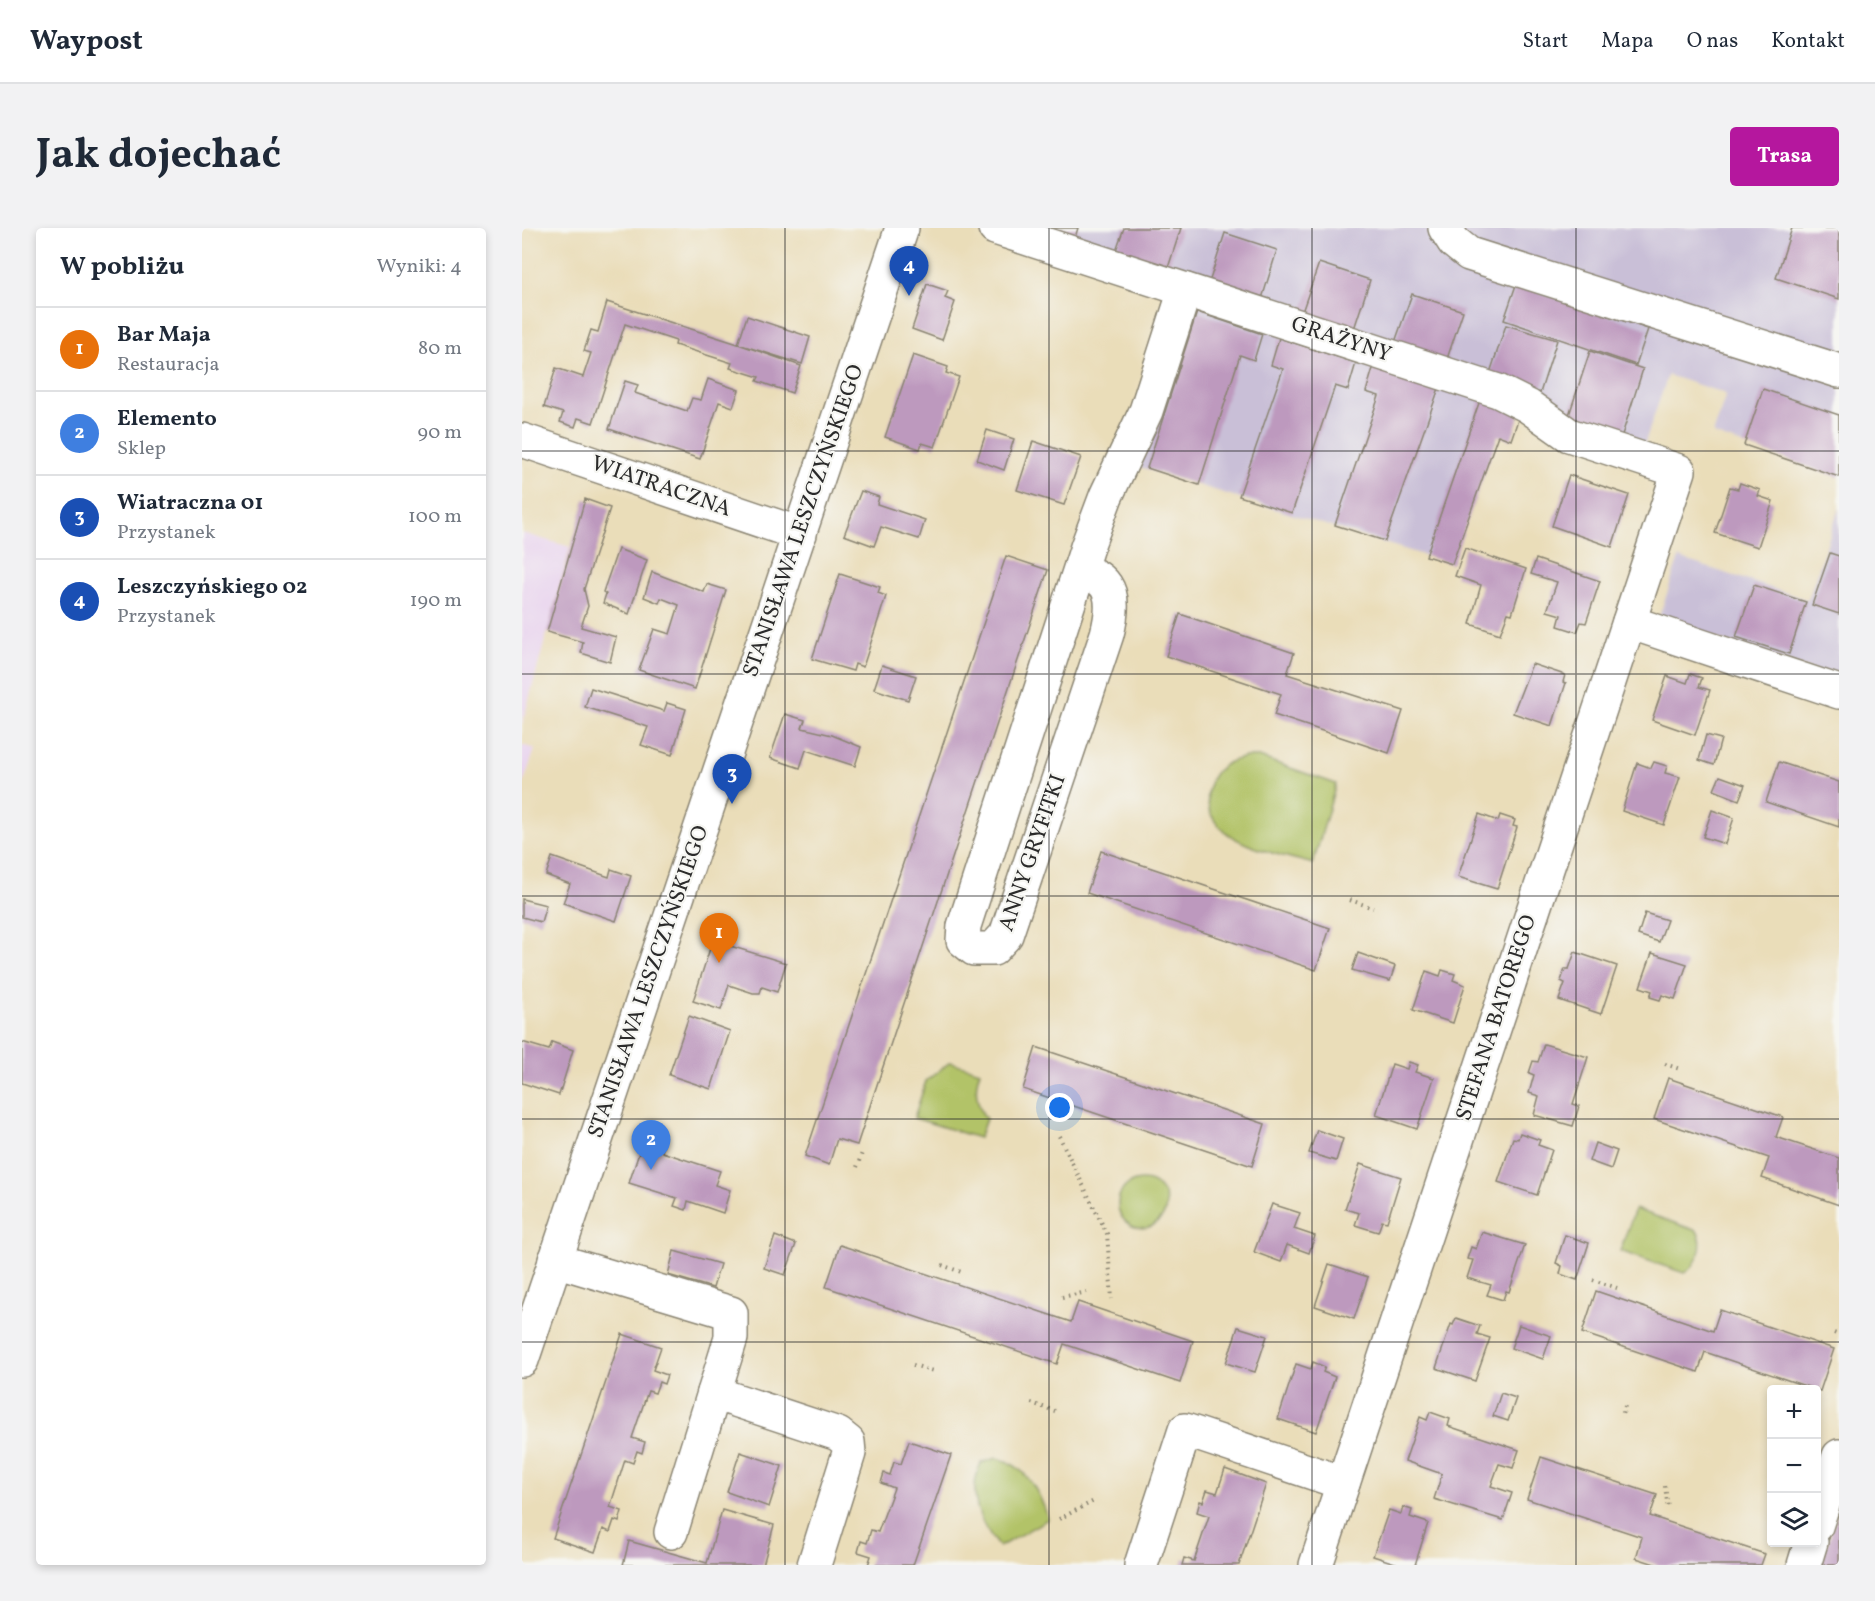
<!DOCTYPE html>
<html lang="pl">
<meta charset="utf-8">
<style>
body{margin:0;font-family:Vollkorn,serif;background:#f2f2f3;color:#1f2937}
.controls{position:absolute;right:18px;bottom:18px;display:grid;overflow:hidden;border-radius:6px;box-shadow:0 3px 9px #0003}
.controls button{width:54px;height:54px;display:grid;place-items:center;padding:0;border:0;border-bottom:2px solid #e0e1e3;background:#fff;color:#1f2937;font:30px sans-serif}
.you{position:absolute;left:538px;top:880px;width:21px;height:21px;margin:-15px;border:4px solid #fff;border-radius:50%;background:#1a73e8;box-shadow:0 0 0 9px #1a73e833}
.badge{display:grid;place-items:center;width:39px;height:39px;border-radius:50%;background:#b5179e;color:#fff;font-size:20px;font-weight:700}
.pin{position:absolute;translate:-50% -50px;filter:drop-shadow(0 2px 3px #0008)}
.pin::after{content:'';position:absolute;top:32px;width:21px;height:18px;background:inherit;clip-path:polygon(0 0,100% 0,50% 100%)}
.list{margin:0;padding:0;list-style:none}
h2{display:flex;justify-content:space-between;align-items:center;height:78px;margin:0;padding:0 24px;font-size:26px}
h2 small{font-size:20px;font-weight:400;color:#747a83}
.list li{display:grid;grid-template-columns:39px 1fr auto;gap:18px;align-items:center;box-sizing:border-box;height:84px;padding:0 24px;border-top:2px solid #e0e1e3}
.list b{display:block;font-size:22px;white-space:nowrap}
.list p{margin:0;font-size:20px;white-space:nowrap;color:#747a83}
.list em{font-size:20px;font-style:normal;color:#747a83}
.icon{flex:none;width:33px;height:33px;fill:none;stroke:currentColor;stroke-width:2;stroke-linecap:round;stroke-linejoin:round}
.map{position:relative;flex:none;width:1317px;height:1337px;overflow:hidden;border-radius:6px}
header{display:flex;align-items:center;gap:36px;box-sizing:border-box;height:84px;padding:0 30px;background:#fff;border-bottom:2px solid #e0e1e3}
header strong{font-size:28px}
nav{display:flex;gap:33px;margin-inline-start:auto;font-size:21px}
.intro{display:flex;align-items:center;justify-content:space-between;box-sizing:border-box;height:144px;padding:0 36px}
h1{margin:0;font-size:42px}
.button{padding:15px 27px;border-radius:6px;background:#b5179e;color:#fff;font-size:21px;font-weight:700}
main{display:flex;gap:36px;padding:0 36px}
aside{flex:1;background:#fff;border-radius:6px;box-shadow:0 3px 9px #0003}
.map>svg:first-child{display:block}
.built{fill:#e8d2ee}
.industrial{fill:#c9bfd7}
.green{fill:#b2c367;stroke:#6e7749;stroke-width:1.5}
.building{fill:#bd99be}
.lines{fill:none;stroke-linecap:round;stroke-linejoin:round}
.minor-casing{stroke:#8a8472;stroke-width:36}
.path{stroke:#8a8472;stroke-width:4;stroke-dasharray:1.5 4.5;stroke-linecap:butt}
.minor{stroke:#fff;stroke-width:33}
.grid{fill:none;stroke:#2b2b2b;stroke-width:1.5;stroke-opacity:0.55}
.labels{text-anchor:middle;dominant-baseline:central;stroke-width:4.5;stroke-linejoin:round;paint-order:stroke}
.street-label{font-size:22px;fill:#2b2b2b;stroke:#f6f6f2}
</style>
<header>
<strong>Waypost</strong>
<nav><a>Start</a><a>Mapa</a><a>O nas</a><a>Kontakt</a></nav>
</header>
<div class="intro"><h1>Jak dojechać</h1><a class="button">Trasa</a></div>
<main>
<aside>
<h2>W pobliżu<small>Wyniki: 4</small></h2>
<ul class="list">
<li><span class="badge" style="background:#e8710a">1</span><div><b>Bar Maja</b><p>Restauracja</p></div><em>80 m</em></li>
<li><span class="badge" style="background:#3f7fe0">2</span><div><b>Elemento</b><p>Sklep</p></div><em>90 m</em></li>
<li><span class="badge" style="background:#1a4fb4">3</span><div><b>Wiatraczna 01</b><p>Przystanek</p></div><em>100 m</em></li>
<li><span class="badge" style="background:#1a4fb4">4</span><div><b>Leszczyńskiego 02</b><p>Przystanek</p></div><em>190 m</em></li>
</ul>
</aside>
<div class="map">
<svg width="1317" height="1337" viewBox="0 0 1317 1337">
<rect width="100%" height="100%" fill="#f6f6f2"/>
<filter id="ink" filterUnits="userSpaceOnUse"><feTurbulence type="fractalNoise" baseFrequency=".0167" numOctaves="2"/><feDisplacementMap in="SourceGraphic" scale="12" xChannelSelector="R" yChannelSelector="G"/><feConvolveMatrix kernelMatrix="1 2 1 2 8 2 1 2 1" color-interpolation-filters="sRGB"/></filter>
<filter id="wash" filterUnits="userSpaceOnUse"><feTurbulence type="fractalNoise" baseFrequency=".008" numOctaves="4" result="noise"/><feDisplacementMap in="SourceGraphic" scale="24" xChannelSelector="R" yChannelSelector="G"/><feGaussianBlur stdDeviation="1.35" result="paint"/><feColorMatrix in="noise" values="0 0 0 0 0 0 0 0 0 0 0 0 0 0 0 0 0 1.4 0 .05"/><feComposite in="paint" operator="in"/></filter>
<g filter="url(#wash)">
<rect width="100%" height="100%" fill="#eaddb9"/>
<!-- built -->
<g class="built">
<polygon points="0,305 48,319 0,497"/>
<polygon points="0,517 13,521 0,559"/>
</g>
<!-- industrial -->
<g class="industrial">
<polygon points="499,0 1317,0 1317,249 1191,206 1204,166 1146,147 1121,220"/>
<polygon points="671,75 999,182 989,212 976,207 930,336 618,239"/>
<polygon points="1317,280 1317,451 1136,392 1157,330 1286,372"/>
</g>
<!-- green -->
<g class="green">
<path d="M724,529H737L814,556L791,636C754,625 674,614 687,559C691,540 706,533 724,529Z"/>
<path d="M428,834L458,843C451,861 454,876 464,891L457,910L392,890L404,853Z"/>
<circle cx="620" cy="976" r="24"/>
<path d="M1113,981L1175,1003C1184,1016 1175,1039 1162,1045L1098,1023Z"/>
<path d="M474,1230C503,1236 518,1264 526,1291L477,1319C457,1296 445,1265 459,1235Z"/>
</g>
<g id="blocks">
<!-- building -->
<g class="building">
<polygon points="515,0 556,0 552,13"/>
<polygon points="602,0 659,0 645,43 593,25"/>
<polygon points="1270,0 1317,0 1317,71 1254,50"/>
<polygon points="703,5 755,22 739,74 686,58"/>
<polygon points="797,35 848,52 831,104 779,87"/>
<polygon points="405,56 426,63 423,70 433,74 420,112 390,101"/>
<polygon points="994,57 1126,101 1114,137 982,92"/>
<polygon points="890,66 941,83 924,134 872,117"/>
<polygon points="85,74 216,116 225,88 288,109 280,136 216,116 279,138 270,165 235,153 237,149 208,140 210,135 153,117 154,113 103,96 71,195 56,190 53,199 38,194 41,185 22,179 34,140 61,149 69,125 62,123 69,102 76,104"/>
<polygon points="675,84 740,106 732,132 718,127 677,257 625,240"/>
<polygon points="984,97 1035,112 1018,165 967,148"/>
<polygon points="757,110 834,135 826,162 813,158 770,285 717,268 761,141 749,137"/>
<polygon points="1068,123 1121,141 1100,207 1046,190"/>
<polygon points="391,127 426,139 424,145 437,149 413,219 400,215 398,221 363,209"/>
<polygon points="852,137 917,160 863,313 813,297 857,168 844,164"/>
<polygon points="186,151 217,162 211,179 197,174 178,231 87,201 103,153 116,157 113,165 165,183 170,170 179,172"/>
<polygon points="1241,161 1317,187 1317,249 1222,217"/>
<polygon points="958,172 998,186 989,212 976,207 930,336 904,328"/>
<polygon points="465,202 492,211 482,242 455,232"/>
<polygon points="511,213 559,229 542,277 495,262"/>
<polygon points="1047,247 1107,267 1090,319 1030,298"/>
<polygon points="1218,255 1238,262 1236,268 1251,273 1236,319 1193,305 1208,259 1216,261"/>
<polygon points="339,263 357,269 355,276 403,292 397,311 359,299 352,318 322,307"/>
<polygon points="63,271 88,280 62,361 66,378 59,399 94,409 88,434 59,425 61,414 25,404"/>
<polygon points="943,320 1004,341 990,386 986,385 978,406 948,396 959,357 933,348"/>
<polygon points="96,321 125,332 107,386 81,375 84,366 81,364"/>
<polygon points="1308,325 1317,328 1317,386 1290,377"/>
<polygon points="484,328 526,342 335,917 315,911 307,937 283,928"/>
<polygon points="1014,331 1078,353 1064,395 1059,394 1055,404 1036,398 1039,387 1025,383 1035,354 1009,346"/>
<polygon points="130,344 182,364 185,356 204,362 173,461 117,442 132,401 148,406 157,377 139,370 137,375 122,369"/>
<polygon points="318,346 358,359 356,365 364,368 341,439 333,436 331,443 290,431"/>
<polygon points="1232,357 1284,374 1267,426 1214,409"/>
<polygon points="658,386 772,425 765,446 881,483 867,525 752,487 759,466 644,428"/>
<polygon points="1010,436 1043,447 1041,454 1044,455 1030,498 991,485"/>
<polygon points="360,437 394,448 386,472 352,461"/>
<polygon points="1168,446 1180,450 1177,459 1188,462 1173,507 1130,492 1145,448 1165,455"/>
<polygon points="69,460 142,483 145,475 164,481 150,527 119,517 126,499 63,479"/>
<polygon points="263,486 283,492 280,500 310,507 339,519 333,538 284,522 278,540 248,530"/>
<polygon points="1184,507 1199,511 1192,537 1177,532"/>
<polygon points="1132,534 1145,538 1143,545 1158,549 1142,597 1100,583 1115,535 1129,540"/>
<polygon points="1257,534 1317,554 1317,599 1244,574"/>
<polygon points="1198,548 1223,557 1217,572 1192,562"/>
<polygon points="1190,582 1212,590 1203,616 1181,609"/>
<polygon points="957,586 976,593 978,587 993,592 991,598 995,599 975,661 936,649"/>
<polygon points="579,623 808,700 794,742 565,665"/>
<polygon points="30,629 87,649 89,641 109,648 94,693 41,675 48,656 24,647"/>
<polygon points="0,671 24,677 19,694 0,689"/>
<polygon points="1123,685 1145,692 1137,714 1116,707"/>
<polygon points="193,705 207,710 205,717 264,735 255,764 240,759 238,765 231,765 207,757 199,782 171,773"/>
<polygon points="1053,724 1095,738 1079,786 1037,772 1043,755 1039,753 1043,741 1047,741"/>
<polygon points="836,725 873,738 868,753 830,742"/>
<polygon points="1130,725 1165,736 1153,771 1140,767 1138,772 1128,769 1130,763 1118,759"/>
<polygon points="920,742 933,746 931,752 943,757 931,795 891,782 904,743 918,748"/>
<polygon points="167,788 208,803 189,861 147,847"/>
<polygon points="0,814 27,822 30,814 51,822 37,867 0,855"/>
<polygon points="1022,816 1066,829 1051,876 1057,878 1051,898 1012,887 1017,868 1007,865 1012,847 1007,845 1011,833 1016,834"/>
<polygon points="514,819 743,896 730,938 501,861"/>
<polygon points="887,834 896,837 893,844 912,850 895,901 854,887 870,836 885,841"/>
<polygon points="1146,850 1261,889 1254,909 1317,930 1317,977 1240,950 1247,930 1132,891"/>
<polygon points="795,902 821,911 814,933 787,925"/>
<polygon points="998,905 1018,912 1016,917 1030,922 1015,967 976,954 991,910 996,911"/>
<polygon points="122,910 142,916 140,924 198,943 193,957 208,962 201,985 166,973 164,982 152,978 155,970 107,955"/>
<polygon points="1073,915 1095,923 1089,941 1067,933"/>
<polygon points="838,936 879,949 865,994 860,993 856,1004 833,997 837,985 823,981"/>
<polygon points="750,976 778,985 772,1001 793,1008 787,1025 765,1017 759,1034 732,1024"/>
<polygon points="960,1004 1003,1017 987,1064 984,1063 981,1072 965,1067 969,1057 945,1050 951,1032 945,1031 949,1019 954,1021"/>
<polygon points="1043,1007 1067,1015 1055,1052 1038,1046 1040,1038 1034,1035"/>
<polygon points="253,1008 274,1016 263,1047 242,1040"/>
<polygon points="318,1017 549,1094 556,1074 671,1113 658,1155 542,1116 535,1136 304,1059"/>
<polygon points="152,1023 198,1036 191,1060 146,1047"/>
<polygon points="807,1036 846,1049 832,1091 793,1078"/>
<polygon points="1074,1063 1191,1103 1198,1082 1312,1121 1298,1163 1183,1124 1176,1144 1060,1105"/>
<polygon points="934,1090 958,1098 955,1106 968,1110 953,1153 914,1140 929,1096 931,1097"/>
<polygon points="997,1097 1029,1108 1021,1131 989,1120"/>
<polygon points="716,1099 745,1108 733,1144 704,1135"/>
<polygon points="100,1106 139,1119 131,1142 145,1147 142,1156 137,1154 133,1165 126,1163 110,1210 123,1214 120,1225 115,1223 111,1235 103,1232 88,1279 100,1283 97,1294 92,1292 88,1304 81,1301 73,1324 31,1310"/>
<polygon points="791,1134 803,1139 801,1144 813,1149 794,1204 756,1191 774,1136 789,1141"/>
<polygon points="979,1165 994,1170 986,1193 971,1188"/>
<polygon points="908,1184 928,1191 926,1198 997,1222 991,1240 977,1236 969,1258 990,1265 981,1292 912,1271 920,1246 883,1233 898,1189 905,1192"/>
<polygon points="387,1213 429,1227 391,1337 346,1337 349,1328 336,1324 339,1313 345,1315 349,1302 356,1304 372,1260 359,1255 362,1245 368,1247 372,1234 379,1236"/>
<polygon points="218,1224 260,1238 247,1279 205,1264"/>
<polygon points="1019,1229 1135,1267 1128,1288 1243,1326 1239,1337 1136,1337 1114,1330 1120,1309 1005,1271"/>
<polygon points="703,1241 744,1256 717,1337 660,1337 662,1330 672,1333 687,1288 675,1284 678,1273 681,1274 685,1262 695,1265"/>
<polygon points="881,1279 890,1282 888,1289 906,1295 893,1337 879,1337 851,1328 867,1282 879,1286"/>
<polygon points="200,1282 252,1297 241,1337 101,1337 107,1313 185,1335"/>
<polygon points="1317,1282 1317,1337 1298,1337 1317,1281"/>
</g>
</g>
</g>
<g filter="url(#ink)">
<use href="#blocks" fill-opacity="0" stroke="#8a8472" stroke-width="1.5"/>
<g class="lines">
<defs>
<g id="minor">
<polyline points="473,0 976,163 1006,178 1047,207 1157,243 794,1337"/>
<polyline points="923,0 932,14 947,26 1317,143"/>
<polyline points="0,212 278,306"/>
<path d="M558,342C593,351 593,375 585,406L484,707L471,721H452L441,712L442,698L565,319L584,268L624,183L663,62"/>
<polyline points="1107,394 1317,464"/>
<polyline points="33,1032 209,1085 209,1110 149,1304"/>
<polyline points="0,1132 380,0"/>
<polyline points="192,1165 316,1206 326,1214 327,1225 292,1337"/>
<polyline points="1294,1298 1317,1228"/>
<polyline points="619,1337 663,1202 821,1255"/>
<polyline points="1282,1337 1289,1314"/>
</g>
</defs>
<!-- minor casing -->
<use href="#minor" class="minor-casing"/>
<!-- path -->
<g class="path">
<polyline points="828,672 851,680"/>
<polyline points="1143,836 1158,841"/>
<polyline points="537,908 585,1006 590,1071"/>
<polyline points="335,939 340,925"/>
<polyline points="420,1037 442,1045"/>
<polyline points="1071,1052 1095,1060"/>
<polyline points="540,1069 565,1064"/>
<polyline points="1312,1105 1317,1107"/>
<polyline points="391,1137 411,1143"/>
<polyline points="509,1175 533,1183"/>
<polyline points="1101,1185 1103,1178"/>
<polyline points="1143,1258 1146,1281"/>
<polyline points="537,1291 574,1272"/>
</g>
<!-- minor -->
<use href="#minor" class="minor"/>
</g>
</g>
<!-- grid -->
<path class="grid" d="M263,0V1337M527,0V1337M790,0V1337M1054,0V1337M0,223H1317M0,446H1317M0,668H1317M0,891H1317M0,1114H1317"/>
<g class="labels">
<!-- street labels -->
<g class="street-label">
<text transform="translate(819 112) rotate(18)">GRAŻYNY</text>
<text transform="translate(139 259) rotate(19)">WIATRACZNA</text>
<text transform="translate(282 293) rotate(-71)">STANISŁAWA LESZCZYŃSKIEGO</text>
<text transform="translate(511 625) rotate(-71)">ANNY GRYFITKI</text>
<text transform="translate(127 754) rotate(-71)">STANISŁAWA LESZCZYŃSKIEGO</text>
<text transform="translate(975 790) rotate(-72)">STEFANA BATOREGO</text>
</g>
</g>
</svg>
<div class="controls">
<button>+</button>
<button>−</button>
<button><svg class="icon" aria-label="layers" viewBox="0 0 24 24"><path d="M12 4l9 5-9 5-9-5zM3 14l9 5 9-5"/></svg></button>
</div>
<div class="you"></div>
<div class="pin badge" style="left:197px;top:735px;background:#e8710a">1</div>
<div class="pin badge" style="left:129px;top:942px;background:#3f7fe0">2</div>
<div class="pin badge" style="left:210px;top:576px;background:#1a4fb4">3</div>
<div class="pin badge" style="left:387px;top:68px;background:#1a4fb4">4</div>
</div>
</main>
